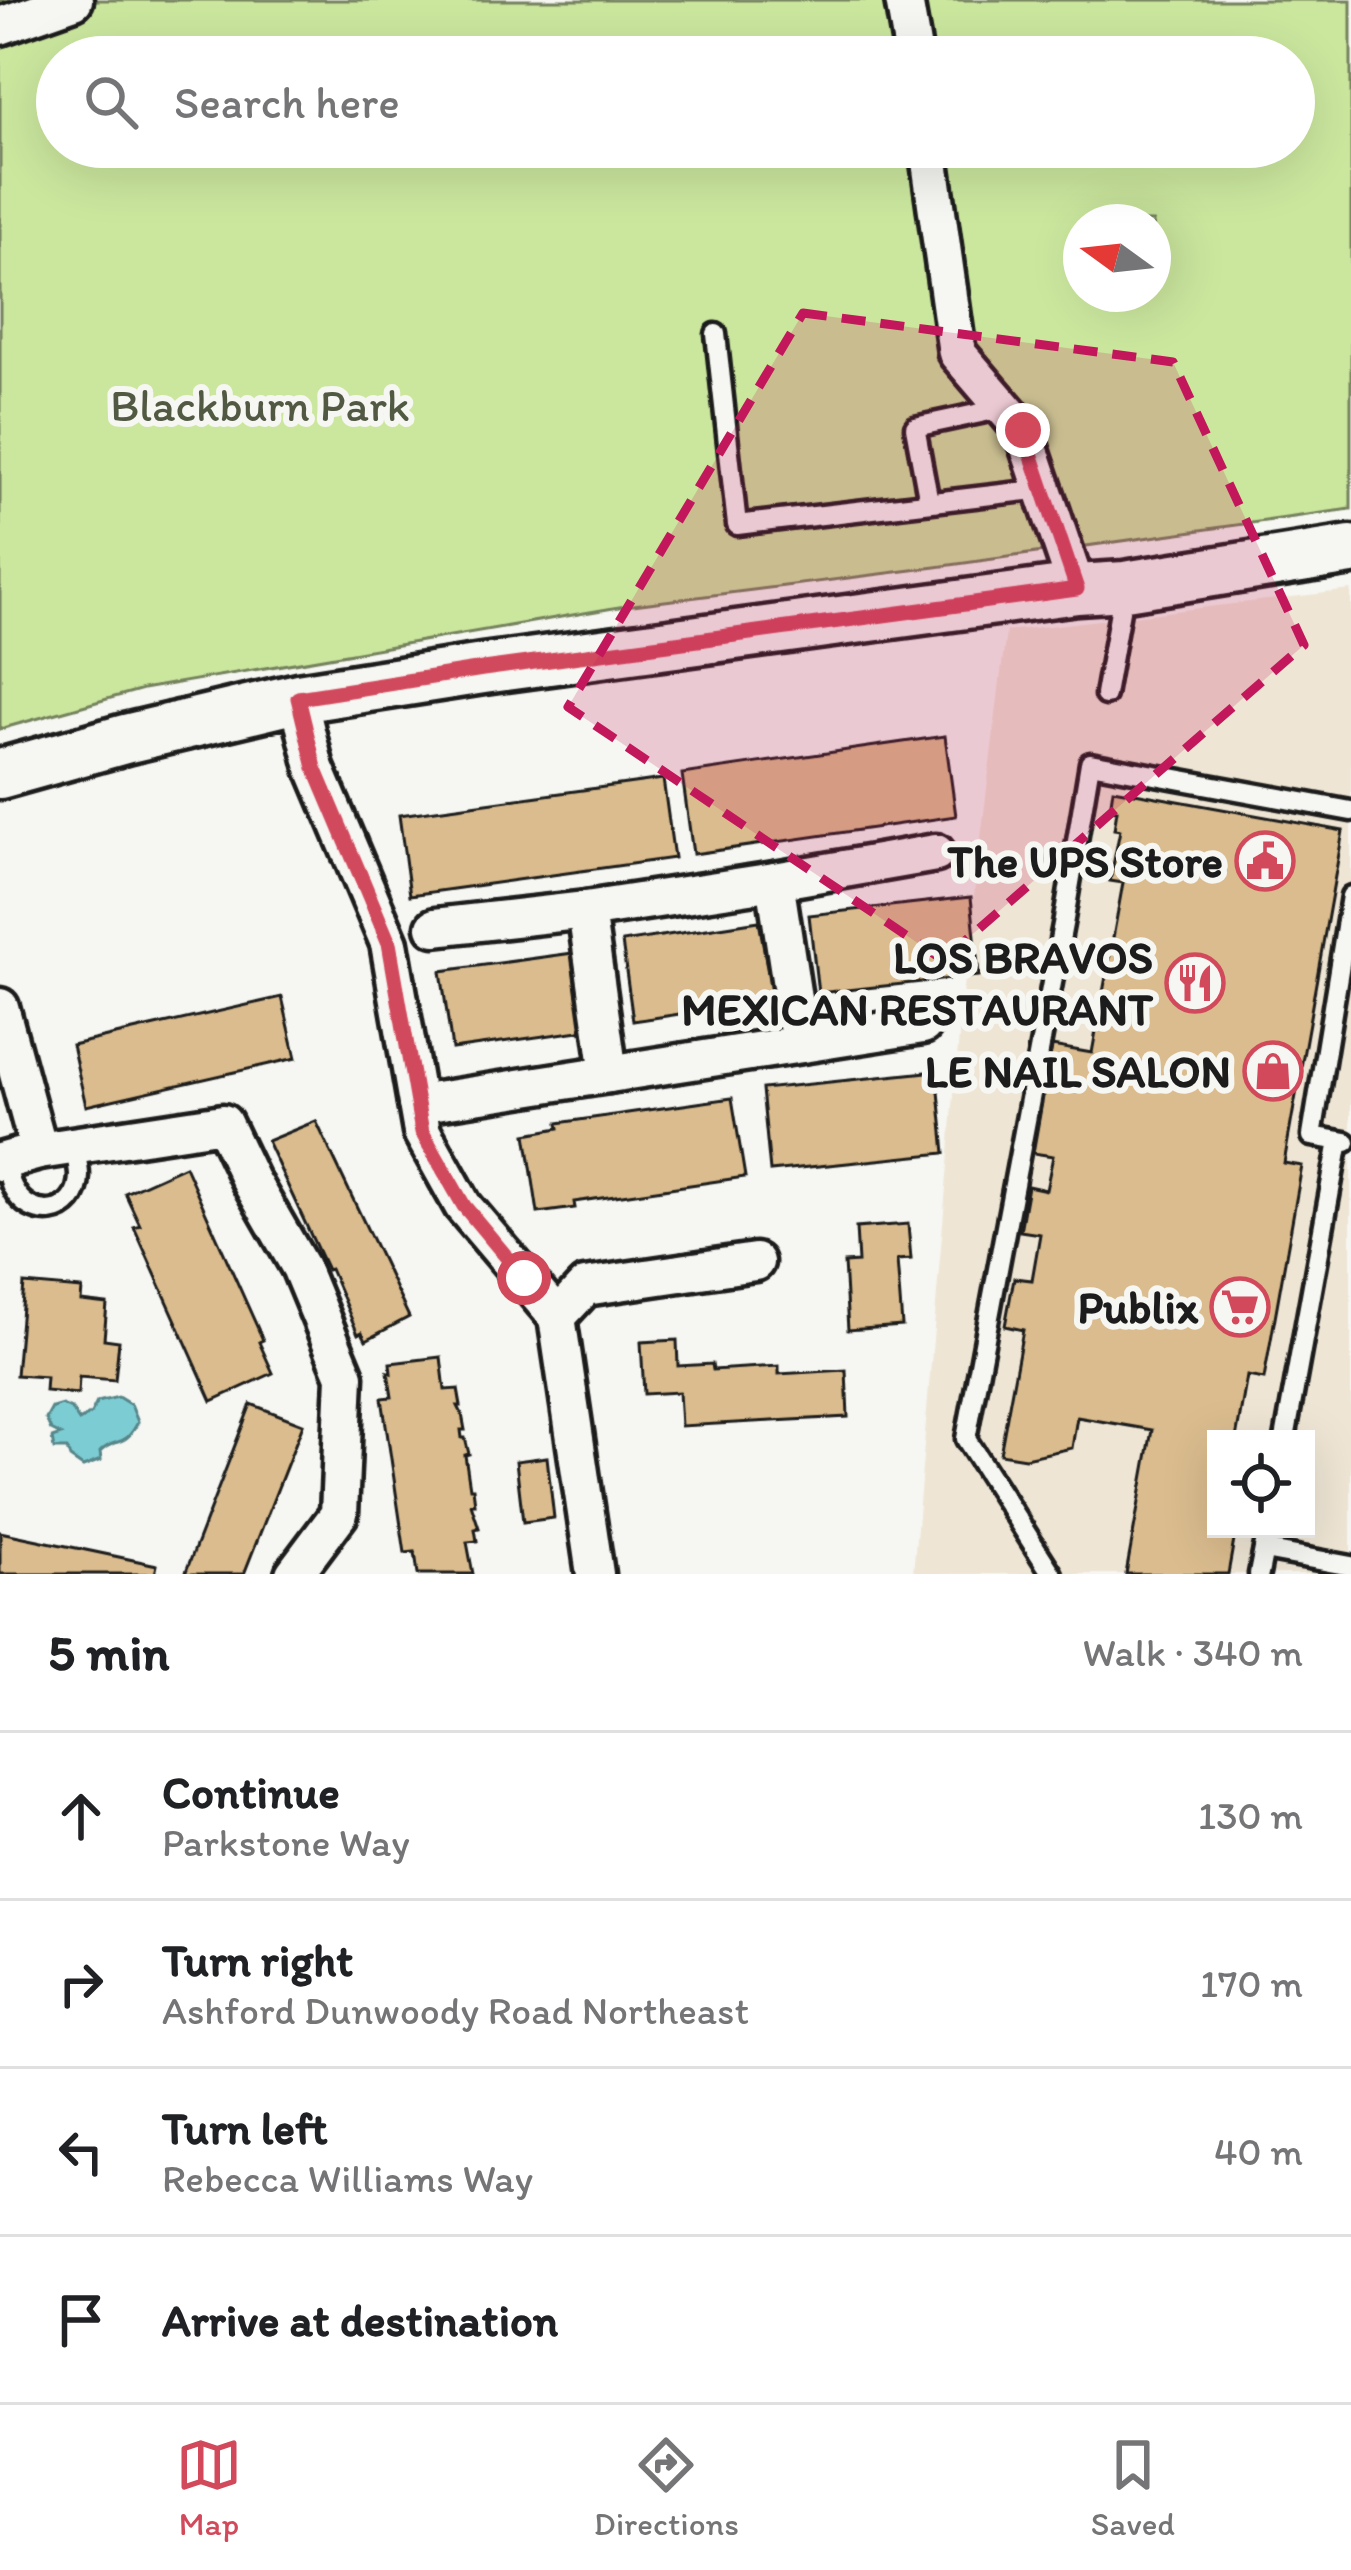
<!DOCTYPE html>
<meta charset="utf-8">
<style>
body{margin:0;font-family:Itim,sans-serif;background:#f2f2f2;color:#202124}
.controls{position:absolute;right:36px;bottom:36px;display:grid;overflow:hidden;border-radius:0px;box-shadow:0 12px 48px #0002}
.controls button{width:108px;height:108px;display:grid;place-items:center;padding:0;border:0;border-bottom:3px solid #e0e0e0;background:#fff;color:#202124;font:60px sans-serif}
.compass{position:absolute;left:1063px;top:204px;width:108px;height:108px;border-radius:50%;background:#fff;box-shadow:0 12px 48px #0002;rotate:285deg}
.stop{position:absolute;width:36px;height:36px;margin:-27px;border:9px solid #d1495b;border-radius:50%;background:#fff}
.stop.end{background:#d1495b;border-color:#fff;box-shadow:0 3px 12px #0008}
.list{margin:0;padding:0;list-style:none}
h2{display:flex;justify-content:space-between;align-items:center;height:156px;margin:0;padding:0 48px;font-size:51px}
h2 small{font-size:39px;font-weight:400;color:#757577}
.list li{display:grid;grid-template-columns:78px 1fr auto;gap:36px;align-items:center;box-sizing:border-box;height:168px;padding:0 48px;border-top:3px solid #e0e0e0}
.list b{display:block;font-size:45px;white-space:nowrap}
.list p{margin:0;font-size:39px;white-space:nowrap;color:#757577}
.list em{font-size:39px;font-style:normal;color:#757577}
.icon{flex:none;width:66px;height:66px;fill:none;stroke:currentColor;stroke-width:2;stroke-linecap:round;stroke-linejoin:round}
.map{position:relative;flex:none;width:1351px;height:1574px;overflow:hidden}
.search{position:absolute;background:#fff;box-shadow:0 12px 48px #0002;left:36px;right:36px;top:36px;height:132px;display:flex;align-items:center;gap:30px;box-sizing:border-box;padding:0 42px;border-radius:66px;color:#757577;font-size:45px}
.sheet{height:828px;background:#fff}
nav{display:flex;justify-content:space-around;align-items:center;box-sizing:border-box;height:168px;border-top:3px solid #e0e0e0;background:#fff;font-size:33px;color:#757577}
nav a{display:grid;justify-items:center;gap:6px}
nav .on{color:#d1495b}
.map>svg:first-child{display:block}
.built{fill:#eee5d4;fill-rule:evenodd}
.green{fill:#cbe79e;stroke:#74825d;stroke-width:3;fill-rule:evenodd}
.water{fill:#7ccdd3;stroke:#56868a;stroke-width:3}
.building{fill:#dabc8e;stroke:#1c1c1c;stroke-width:3}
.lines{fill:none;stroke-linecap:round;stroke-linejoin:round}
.service-casing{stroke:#1c1c1c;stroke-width:27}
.minor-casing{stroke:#1c1c1c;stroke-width:45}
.secondary-casing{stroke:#1c1c1c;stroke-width:57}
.service{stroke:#f6f6f2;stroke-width:18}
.minor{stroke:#f6f6f2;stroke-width:36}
.secondary{stroke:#f6f6f2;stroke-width:48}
.route{stroke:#d1495b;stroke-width:15}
.marked{fill:#c2185b;fill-opacity:0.2;stroke:#c2185b;stroke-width:9;stroke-dasharray:24 15;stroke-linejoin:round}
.labels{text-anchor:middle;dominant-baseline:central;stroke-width:12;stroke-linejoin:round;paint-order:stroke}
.park-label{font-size:45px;fill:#515943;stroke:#f6f6f2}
.poi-label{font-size:45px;font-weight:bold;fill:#1c1c1c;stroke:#f6f6f2;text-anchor:end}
</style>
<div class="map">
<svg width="1351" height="1574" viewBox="0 0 1351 1574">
<rect width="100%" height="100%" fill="#f6f6f2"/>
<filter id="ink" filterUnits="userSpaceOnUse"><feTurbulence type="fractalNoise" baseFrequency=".00833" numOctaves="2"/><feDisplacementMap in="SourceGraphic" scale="24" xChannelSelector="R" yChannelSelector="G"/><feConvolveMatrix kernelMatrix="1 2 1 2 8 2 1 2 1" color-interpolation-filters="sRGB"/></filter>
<g filter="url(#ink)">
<!-- built -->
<path class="built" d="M1351,590V1574H913L964,978L1006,631ZM1216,1439H1306V1529H1216Z"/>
<!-- green -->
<path class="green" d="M0,0H1351V509L936,567L625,606L143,689L0,729ZM57,57H1294V147H57ZM1081,222H1153V294H1081Z"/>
<!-- water -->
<path class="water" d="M118,1397L131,1405L138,1422C124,1450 116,1436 100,1452L101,1460L83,1467L70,1458L67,1449H54L52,1438L61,1435L51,1430L46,1419L52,1408L62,1405L71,1409L79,1421L91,1414L97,1402Z"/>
<!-- building -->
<g class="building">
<polygon points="945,736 956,816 693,854 682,774"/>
<polygon points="663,779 674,858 410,895 399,815"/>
<polygon points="1113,789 1343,831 1284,1163 1302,1166 1264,1379 1247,1376 1236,1439 1216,1439 1216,1529 1236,1529 1228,1574 1126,1574 1152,1430 1077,1417 1072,1448 1025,1458 1000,1454 1023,1330 1005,1326 1014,1278 1032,1280 1040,1234 1020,1231 1028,1186 1046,1190 1053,1156 1033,1153 1052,1046 1092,1053 1123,883 1110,881 1120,830 1114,829 1117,810 1110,809"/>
<polygon points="971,897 979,976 818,993 809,915"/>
<polygon points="759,921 773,1000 633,1021 622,942"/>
<polygon points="573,953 586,1030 452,1049 441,971"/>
<polygon points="282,997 296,1058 86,1106 72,1045"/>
<polygon points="937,1071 945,1153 770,1171 762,1089"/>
<polygon points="732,1098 745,1177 574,1202 575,1208 538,1213 526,1134 559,1128 558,1123"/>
<polygon points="316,1121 409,1317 366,1340 362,1332 358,1334 330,1269 327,1270 267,1141"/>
<polygon points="185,1166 263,1340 259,1342 273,1373 212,1401 134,1227 140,1225 125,1193"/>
<polygon points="908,1224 911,1259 897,1260 902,1326 848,1330 844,1263 858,1262 856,1228"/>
<polygon points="24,1284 82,1289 81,1301 107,1304 104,1339 119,1341 115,1380 79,1377 78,1394 45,1391 46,1377 16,1375"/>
<polygon points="677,1340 678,1366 712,1364 713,1370 779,1366 779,1374 846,1370 848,1417 681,1426 679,1392 644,1394 641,1342"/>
<polygon points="441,1357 445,1390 458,1389 461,1406 458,1406 462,1414 465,1430 461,1430 462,1438 465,1438 469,1454 465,1455 470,1488 473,1488 475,1504 471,1504 479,1528 475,1529 477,1541 467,1542 473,1574 418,1574 415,1552 405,1553 382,1398 392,1397 388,1372 391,1373 390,1363"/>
<polygon points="251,1404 303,1424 244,1574 185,1574"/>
<polygon points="547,1457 554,1518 523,1522 516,1461"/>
<polygon points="0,1532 157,1565 155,1574 0,1574"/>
</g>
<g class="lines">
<defs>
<g id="service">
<polyline points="716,334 737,525 1044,489"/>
<polyline points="929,502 915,427 1004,408"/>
<polyline points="1105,695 1124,588"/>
<polyline points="1346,1142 1312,1136 1351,896"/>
<path d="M7,1160C8,1169 8,1180 13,1188C30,1223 78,1217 79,1176C79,1166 76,1156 74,1146"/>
<polyline points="1285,1439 1339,1141"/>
<polyline points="1264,1550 1351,1566"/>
<polyline points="1052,1574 966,1439 1064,919 1090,763 1351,811"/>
<polyline points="1259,1574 1268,1529"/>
</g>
<g id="minor">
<polyline points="904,0 914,57"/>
<polyline points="0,26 74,0"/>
<polyline points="928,147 957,353 1023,430 1077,589"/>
<polyline points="298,698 315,768 389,943 422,1132 463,1206 557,1317 595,1574"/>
<polyline points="435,927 586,910"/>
<polyline points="0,1007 39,1151"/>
<polyline points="800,1044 775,881 936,853"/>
<polyline points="609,1074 586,910 775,881"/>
<polyline points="417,1104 923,1025"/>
<polyline points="0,1162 39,1151 223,1123 250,1180 300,1267 345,1376 339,1514 294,1574"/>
<polyline points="557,1317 585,1287 755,1262"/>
</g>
<polyline id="secondary" points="0,774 125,739 298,698 483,669 1077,589 1125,586 1351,550"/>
</defs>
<!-- service casing -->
<use href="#service" class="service-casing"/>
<!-- minor casing -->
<use href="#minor" class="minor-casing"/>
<!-- secondary casing -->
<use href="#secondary" class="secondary-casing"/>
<!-- service -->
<use href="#service" class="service"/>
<!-- minor -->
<use href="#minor" class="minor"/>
<!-- secondary -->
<use href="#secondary" class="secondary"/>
</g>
</g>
<g class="lines" filter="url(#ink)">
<!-- route -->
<polyline class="route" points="524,1278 464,1206 422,1132 389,943 315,768 298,698 483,669 1077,589 1023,430"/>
</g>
<!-- marked area -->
<path class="marked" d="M803,313L1173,362L1304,645L943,960L568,707Z"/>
<!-- icons -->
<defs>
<symbol id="civic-ring" viewBox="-11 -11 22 22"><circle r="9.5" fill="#f6f6f2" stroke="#d1495b" stroke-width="1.5"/><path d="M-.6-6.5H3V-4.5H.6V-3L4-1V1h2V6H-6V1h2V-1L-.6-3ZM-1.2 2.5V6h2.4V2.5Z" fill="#d1495b"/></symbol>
<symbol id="restaurant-ring" viewBox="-11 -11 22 22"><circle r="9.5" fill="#f6f6f2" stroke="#d1495b" stroke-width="1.5"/><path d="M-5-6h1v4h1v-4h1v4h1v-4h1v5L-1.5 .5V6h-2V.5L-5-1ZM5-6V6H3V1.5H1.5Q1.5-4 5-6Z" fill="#d1495b"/></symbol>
<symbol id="shop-ring" viewBox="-11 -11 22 22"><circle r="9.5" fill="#f6f6f2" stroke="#d1495b" stroke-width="1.5"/><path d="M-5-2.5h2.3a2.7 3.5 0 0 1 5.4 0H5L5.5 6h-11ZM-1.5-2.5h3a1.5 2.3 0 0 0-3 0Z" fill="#d1495b"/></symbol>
<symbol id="supermarket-ring" viewBox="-11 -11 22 22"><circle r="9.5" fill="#f6f6f2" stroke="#d1495b" stroke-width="1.5"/><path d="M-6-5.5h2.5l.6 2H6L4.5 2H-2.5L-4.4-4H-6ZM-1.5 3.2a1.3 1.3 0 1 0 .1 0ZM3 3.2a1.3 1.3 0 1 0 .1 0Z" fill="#d1495b"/></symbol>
</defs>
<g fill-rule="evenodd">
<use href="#civic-ring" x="1232" y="828" width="66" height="66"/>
<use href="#restaurant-ring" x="1162" y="950" width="66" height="66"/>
<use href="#shop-ring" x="1240" y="1038" width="66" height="66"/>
<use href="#supermarket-ring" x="1207" y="1274" width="66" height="66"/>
</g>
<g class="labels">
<!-- park labels -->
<g class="park-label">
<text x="260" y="405">Blackburn Park</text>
</g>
<!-- poi labels -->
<g class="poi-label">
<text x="1223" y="861">The UPS Store</text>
<text x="1153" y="957">LOS BRAVOS<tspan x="1153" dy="52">MEXICAN RESTAURANT</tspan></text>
<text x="1231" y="1071">LE NAIL SALON</text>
<text x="1198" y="1307">Publix</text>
</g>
</g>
</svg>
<div class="controls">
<button><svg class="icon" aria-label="locate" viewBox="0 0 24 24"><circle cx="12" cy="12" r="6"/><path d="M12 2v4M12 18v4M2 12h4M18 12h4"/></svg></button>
</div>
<svg class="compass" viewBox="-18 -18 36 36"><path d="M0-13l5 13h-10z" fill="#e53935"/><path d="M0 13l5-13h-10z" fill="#757577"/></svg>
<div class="stop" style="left:524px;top:1278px"></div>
<div class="stop end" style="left:1023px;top:430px"></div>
<div class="search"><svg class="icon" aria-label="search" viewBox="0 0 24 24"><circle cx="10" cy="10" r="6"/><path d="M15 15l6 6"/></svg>Search here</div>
</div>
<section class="sheet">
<h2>5 min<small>Walk · 340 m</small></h2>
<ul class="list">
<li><svg class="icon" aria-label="ahead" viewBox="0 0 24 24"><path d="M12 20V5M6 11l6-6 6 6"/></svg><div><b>Continue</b><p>Parkstone Way</p></div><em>130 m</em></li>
<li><svg class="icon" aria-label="right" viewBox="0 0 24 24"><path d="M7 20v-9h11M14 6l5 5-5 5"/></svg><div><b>Turn right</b><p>Ashford Dunwoody Road Northeast</p></div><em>170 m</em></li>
<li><svg class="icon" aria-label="left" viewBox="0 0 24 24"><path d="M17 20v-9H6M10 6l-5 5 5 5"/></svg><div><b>Turn left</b><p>Rebecca Williams Way</p></div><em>40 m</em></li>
<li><svg class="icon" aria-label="arrive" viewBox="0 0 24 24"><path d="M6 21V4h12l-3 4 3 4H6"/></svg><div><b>Arrive at destination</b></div></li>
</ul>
</section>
<nav>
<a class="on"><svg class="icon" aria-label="map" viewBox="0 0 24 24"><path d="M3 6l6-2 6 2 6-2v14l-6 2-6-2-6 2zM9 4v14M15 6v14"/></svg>Map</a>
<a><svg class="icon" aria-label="directions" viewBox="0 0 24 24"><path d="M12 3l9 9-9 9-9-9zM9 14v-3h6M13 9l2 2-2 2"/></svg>Directions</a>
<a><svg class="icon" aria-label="saved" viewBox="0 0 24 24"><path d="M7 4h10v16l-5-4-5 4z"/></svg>Saved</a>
</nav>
